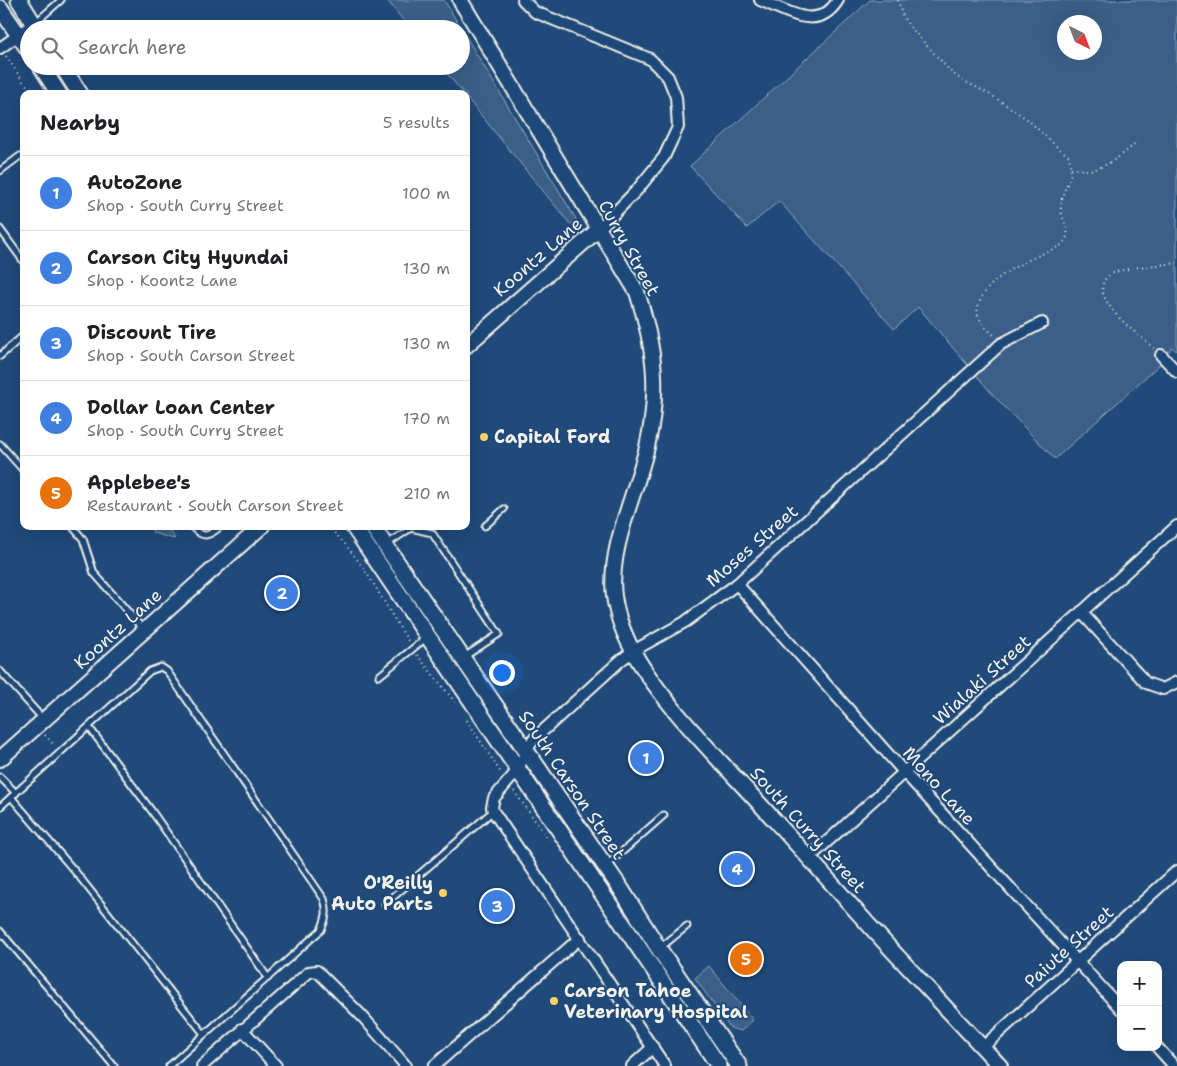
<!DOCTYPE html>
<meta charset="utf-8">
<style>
body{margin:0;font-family:"Shantell Sans",sans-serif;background:#f6f6f6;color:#202124}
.controls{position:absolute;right:15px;bottom:15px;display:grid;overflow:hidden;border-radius:10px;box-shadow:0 5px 20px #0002}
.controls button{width:45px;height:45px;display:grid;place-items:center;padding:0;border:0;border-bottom:1px solid #e0e0e0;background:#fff;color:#202124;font:25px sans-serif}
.compass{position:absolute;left:1057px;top:15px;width:45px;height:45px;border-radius:50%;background:#fff;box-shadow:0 5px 20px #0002;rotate:138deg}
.you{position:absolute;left:501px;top:672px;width:18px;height:18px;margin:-12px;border:4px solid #fff;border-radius:50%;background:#1a73e8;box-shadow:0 0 0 8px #1a73e833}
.badge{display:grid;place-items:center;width:32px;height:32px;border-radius:50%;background:#2563eb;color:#fff;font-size:16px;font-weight:700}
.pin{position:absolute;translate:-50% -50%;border:2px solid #fff;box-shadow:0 1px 5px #0006}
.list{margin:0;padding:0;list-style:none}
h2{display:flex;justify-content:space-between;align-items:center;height:65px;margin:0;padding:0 20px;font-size:21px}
h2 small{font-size:16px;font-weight:400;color:#757577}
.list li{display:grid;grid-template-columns:32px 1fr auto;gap:15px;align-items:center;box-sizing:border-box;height:75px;padding:0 20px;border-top:1px solid #e0e0e0}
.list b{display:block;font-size:19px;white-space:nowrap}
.list p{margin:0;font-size:16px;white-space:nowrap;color:#757577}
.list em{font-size:16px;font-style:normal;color:#757577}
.icon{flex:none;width:28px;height:28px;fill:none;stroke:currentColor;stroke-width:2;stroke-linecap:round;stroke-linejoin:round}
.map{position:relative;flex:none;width:1177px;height:1066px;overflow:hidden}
.search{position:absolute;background:#fff;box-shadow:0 5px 20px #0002;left:20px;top:20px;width:450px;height:55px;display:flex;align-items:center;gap:12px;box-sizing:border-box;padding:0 18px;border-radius:28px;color:#757577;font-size:19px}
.panel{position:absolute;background:#fff;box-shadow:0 5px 20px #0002;left:20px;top:90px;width:450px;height:440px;border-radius:10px}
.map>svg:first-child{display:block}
.green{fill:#3a5f88;stroke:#97a8b8;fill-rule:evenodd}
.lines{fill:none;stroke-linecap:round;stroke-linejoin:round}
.lane-casing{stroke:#f4f1e8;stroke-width:9}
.street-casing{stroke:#f4f1e8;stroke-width:14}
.secondary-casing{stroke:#f4f1e8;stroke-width:18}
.primary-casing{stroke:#f4f1e8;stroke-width:19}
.path{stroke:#f4f1e8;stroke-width:2;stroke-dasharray:1 4;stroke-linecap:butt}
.lane{stroke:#1f4a7a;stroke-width:5}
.street{stroke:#1f4a7a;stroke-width:10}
.secondary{stroke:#1f4a7a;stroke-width:14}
.primary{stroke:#1f4a7a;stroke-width:15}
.poi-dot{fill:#ffd166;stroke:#1f4a7a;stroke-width:2}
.labels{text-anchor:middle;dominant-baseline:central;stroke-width:4;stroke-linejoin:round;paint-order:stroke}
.street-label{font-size:18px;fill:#f4f1e8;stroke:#1f4a7a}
.poi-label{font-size:18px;font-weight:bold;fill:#f4f1e8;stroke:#1f4a7a;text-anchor:start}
</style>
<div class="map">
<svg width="1177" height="1066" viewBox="0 0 1177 1066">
<rect width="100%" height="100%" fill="#1f4a7a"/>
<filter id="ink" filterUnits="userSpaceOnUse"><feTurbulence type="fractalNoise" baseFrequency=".02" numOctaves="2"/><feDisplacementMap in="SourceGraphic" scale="10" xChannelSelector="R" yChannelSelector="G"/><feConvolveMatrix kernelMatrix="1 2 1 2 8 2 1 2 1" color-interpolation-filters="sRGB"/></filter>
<g filter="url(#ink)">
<!-- green -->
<g class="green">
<polygon points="387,0 444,0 576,219 571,225 466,97 466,94 464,94 441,66 461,66 461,29 410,29"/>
<path d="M870,0H1177V352L1172,347L1159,365L1055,459L994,396L918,307L894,329L779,201L747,228L690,166ZM1064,22H1094V52H1064Z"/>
<polygon points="157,526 166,526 175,538 174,539 153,533 152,530"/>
<polygon points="709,966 753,1020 741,1031 730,1028 695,978"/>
</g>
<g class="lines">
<defs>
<g id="lane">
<polyline points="35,23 61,0"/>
<polyline points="0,171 20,156"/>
<polyline points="0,229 24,262"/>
<polyline points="0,356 24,335"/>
<polyline points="0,444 24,471"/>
<polyline points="72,526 83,539 94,573 143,629"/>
<path d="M191,526C203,539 208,537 221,526"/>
<polyline points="485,526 504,509"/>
<polyline points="387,544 411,528 432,533 499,634 464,657"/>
<polyline points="0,671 43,719"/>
<polyline points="379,676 427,637"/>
<polyline points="89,727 151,810 268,978"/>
<polyline points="0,777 16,793"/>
<polyline points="11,797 78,875 204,1034"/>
<path d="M0,807L150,671L161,667L167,671L324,899C328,911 326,919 321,930L169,1066"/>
<polyline points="606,866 664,815"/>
<polyline points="385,904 493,811"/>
<polyline points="0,931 114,1066"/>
<polyline points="660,948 687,926"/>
</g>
<g id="street">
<polyline points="523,0 535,12 650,59 668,77 676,97 678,127 664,157 637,190 599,229"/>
<path d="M760,0C788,11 818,33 838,0"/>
<polyline points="0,48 34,24"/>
<polyline points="1161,355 1177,372"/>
<polyline points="737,584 904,772 1121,1009"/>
<polyline points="1081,612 1146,683 1163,689 1177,682"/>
<polyline points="809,858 1177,526"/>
<polyline points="242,1029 276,1066"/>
<polyline points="983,1047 1177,871"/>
<polyline points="1157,1047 1174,1066"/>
<polyline points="202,1066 309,972 317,971 362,1016 406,1066"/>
<polyline points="434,1066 580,938"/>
<polyline points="632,1066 653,1047"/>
<polyline points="665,1066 493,811 492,807 494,798 518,770 526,750 535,738 620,661 633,651 685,622 737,584 1001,344 1042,323"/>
</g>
<g id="secondary">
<path d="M460,0L637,292C655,348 660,390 647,447C636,494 608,548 614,596C620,641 649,679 677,713C709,751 744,786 777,823C815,864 851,906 889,947C926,987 963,1026 1000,1066"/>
<polyline points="466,346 599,229"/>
<polyline points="0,759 262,526"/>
</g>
<g id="primary">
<polyline points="19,0 37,29"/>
<polyline points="0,8 29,50"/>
<polyline points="41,66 59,94"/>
<polyline points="62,66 80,94"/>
<polyline points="353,526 719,1066"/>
<polyline points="372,526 621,889 659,949 739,1066"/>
</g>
</defs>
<!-- lane casing -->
<use href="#lane" class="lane-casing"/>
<!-- street casing -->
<use href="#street" class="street-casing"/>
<!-- secondary casing -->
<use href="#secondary" class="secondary-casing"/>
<!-- primary casing -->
<use href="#primary" class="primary-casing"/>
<!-- path -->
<g class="path">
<path d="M898,0L903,17L910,27L952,73L960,79L991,95L1027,119L1057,147L1069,156C1070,164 1072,173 1069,180C1065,190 1060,198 1061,210C1063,225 1075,233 1060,246C1032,259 979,277 977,314L984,326L995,336"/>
<polyline points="6,56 24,83 37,94"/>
<path d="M1071,168C1080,169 1089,172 1098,168C1109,165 1131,149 1137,141"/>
<path d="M1154,348C1140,336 1085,297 1108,276C1119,267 1162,265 1177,263"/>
<path d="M327,526C365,560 382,602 409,642"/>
<polyline points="417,655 455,702"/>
<polyline points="467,720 501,773"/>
<polyline points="45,735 55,746"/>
<polyline points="514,791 549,840"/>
</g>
<!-- lane -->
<use href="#lane" class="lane"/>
<!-- street -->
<use href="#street" class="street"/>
<!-- secondary -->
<use href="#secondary" class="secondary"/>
<!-- primary -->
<use href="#primary" class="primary"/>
</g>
</g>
<!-- markers -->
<g class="poi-dot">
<circle cx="484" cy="437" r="5"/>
<circle cx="443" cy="893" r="5"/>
<circle cx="554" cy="1001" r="5"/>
</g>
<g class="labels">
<!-- street labels -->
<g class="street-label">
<text transform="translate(629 248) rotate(61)">Curry Street</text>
<text transform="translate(538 257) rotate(-41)">Koontz Lane</text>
<text transform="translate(752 546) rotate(-41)">Moses Street</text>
<text transform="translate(118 629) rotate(-42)">Koontz Lane</text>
<text transform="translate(982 680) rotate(-42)">Wialaki Street</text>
<text transform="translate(572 785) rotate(56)">South Carson Street</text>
<text transform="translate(939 786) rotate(48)">Mono Lane</text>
<text transform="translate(808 830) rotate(48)">South Curry Street</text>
<text transform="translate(1069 947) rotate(-42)">Paiute Street</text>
</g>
<!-- poi labels -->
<g class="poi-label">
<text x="494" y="437">Capital Ford</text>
<text x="433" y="883" text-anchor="end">O'Reilly<tspan x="433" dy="21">Auto Parts</tspan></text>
<text x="564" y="991">Carson Tahoe<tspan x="564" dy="21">Veterinary Hospital</tspan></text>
</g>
</g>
</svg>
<div class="controls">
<button>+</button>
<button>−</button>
</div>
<svg class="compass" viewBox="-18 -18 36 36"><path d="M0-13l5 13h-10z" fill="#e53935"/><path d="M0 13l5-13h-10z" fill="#757577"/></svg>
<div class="you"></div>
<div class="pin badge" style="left:646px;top:758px;background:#3f7fe0">1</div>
<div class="pin badge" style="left:282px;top:593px;background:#3f7fe0">2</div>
<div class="pin badge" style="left:497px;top:906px;background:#3f7fe0">3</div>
<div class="pin badge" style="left:737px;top:869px;background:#3f7fe0">4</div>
<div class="pin badge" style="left:746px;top:959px;background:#e8710a">5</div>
<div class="search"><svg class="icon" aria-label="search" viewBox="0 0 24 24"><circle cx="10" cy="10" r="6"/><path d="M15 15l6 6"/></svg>Search here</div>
<section class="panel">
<h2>Nearby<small>5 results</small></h2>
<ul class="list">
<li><span class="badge" style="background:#3f7fe0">1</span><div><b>AutoZone</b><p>Shop · South Curry Street</p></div><em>100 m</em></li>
<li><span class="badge" style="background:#3f7fe0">2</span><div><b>Carson City Hyundai</b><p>Shop · Koontz Lane</p></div><em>130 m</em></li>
<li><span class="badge" style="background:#3f7fe0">3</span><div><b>Discount Tire</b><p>Shop · South Carson Street</p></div><em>130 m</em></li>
<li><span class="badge" style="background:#3f7fe0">4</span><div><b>Dollar Loan Center</b><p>Shop · South Curry Street</p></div><em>170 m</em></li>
<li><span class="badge" style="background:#e8710a">5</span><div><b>Applebee's</b><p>Restaurant · South Carson Street</p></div><em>210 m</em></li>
</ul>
</section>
</div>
